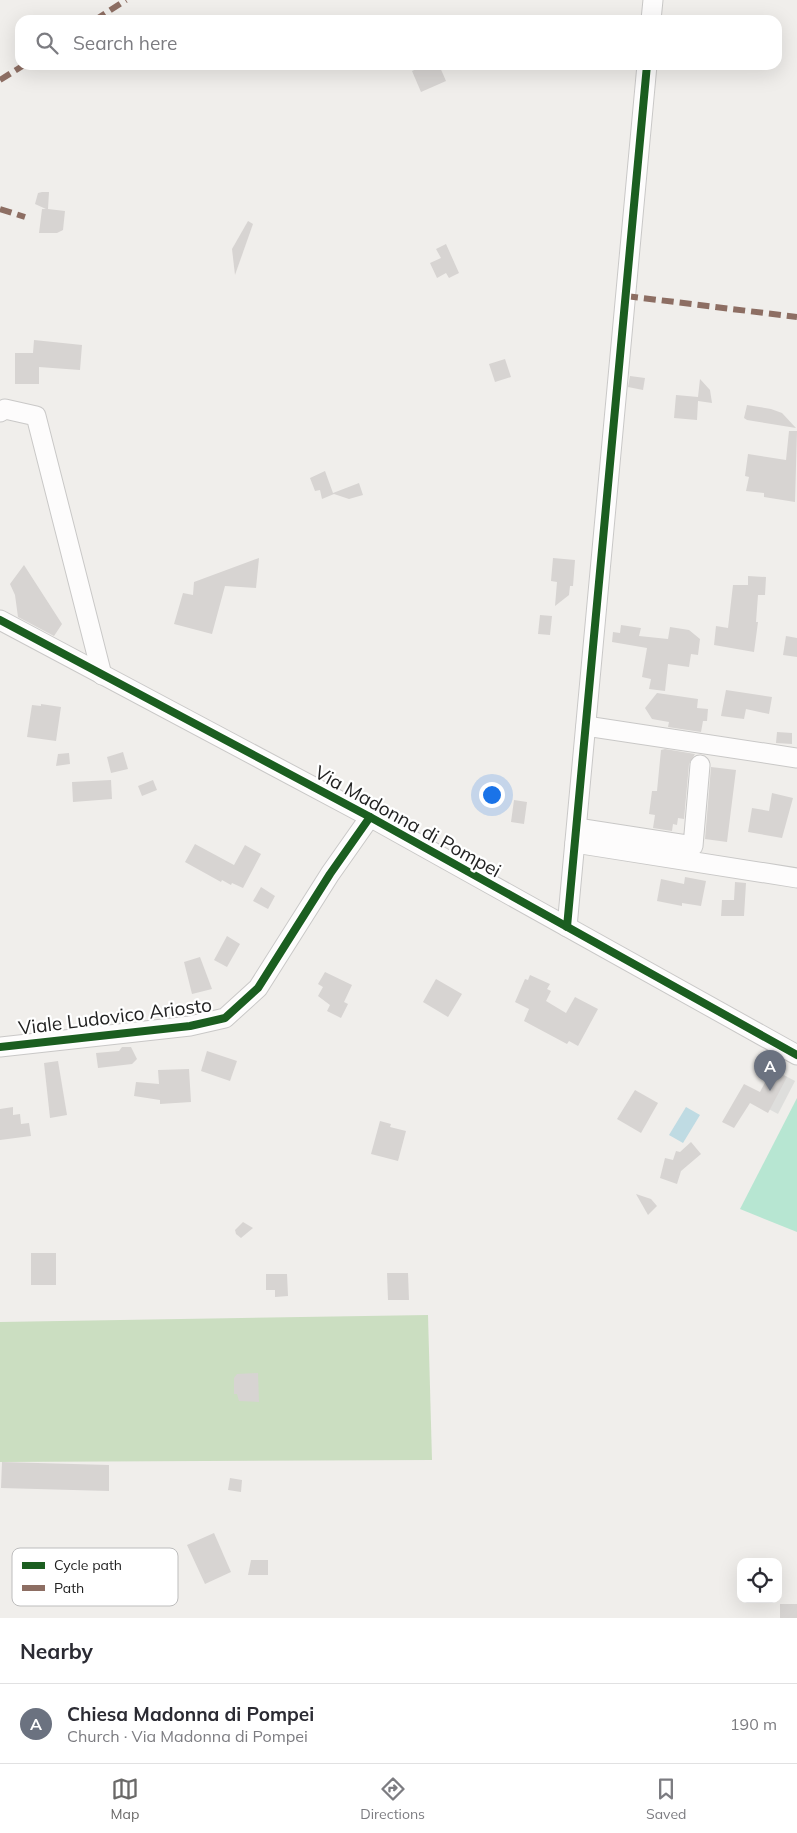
<!DOCTYPE html>
<meta charset="utf-8">
<style>
body{margin:0;font-family:Mulish,sans-serif;background:#f2f2f3;color:#2b2b33}
.controls{position:absolute;right:15px;bottom:15px;display:grid;overflow:hidden;border-radius:10px;box-shadow:0 5px 20px #0002}
.controls button{width:45px;height:45px;display:grid;place-items:center;padding:0;border:0;border-bottom:1px solid #e1e1e2;background:#fff;color:#2b2b33;font:25px sans-serif}
.you{position:absolute;left:491px;top:794px;width:18px;height:18px;margin:-12px;border:4px solid #fff;border-radius:50%;background:#1a73e8;box-shadow:0 0 0 8px #1a73e833}
.badge{display:grid;place-items:center;width:32px;height:32px;border-radius:50%;background:#6a6968;color:#fff;font-size:16px;font-weight:700}
.pin{position:absolute;translate:-50% -41px;filter:drop-shadow(0 1px 2px #0008)}
.pin::after{content:'';position:absolute;top:26px;width:18px;height:15px;background:inherit;clip-path:polygon(0 0,100% 0,50% 100%)}
.list{margin:0;padding:0;list-style:none}
h2{display:flex;justify-content:space-between;align-items:center;height:65px;margin:0;padding:0 20px;font-size:21px}
h2 small{font-size:16px;font-weight:400;color:#7c7c81}
.list li{display:grid;grid-template-columns:32px 1fr auto;gap:15px;align-items:center;box-sizing:border-box;height:80px;padding:0 20px;border-top:1px solid #e1e1e2}
.list b{display:block;font-size:19px;white-space:nowrap}
.list p{margin:0;font-size:16px;white-space:nowrap;color:#7c7c81}
.list em{font-size:16px;font-style:normal;color:#7c7c81}
.icon{flex:none;width:28px;height:28px;fill:none;stroke:currentColor;stroke-width:2;stroke-linecap:round;stroke-linejoin:round}
.map{position:relative;flex:none;width:797px;height:1618px;overflow:hidden}
.search{position:absolute;background:#fff;box-shadow:0 5px 20px #0002;left:15px;right:15px;top:15px;height:55px;display:flex;align-items:center;gap:12px;box-sizing:border-box;padding:0 18px;border-radius:15px;color:#7c7c81;font-size:19px}
.sheet{height:145px;background:#fff}
nav{display:flex;justify-content:space-around;align-items:center;box-sizing:border-box;height:70px;border-top:1px solid #e1e1e2;background:#fff;font-size:14px;color:#7c7c81}
nav a{display:grid;justify-items:center;gap:2px}
nav .on{color:#6a6968}
.map>svg:first-child{display:block}
.religious{fill:#dededc}
.forest{fill:#cbdec1}
.pitch{fill:#b7e6d2}
.water{fill:#bfdbe3}
.building{fill:#d7d4d2}
.lines{fill:none;stroke-linecap:round;stroke-linejoin:round}
.minor-casing{stroke:#c9c8c7;stroke-width:21}
.minor{stroke:#fdfcfc;stroke-width:19}
.quiet{stroke:#8d6e63;stroke-width:6;stroke-dasharray:12 6;stroke-linecap:butt}
.cycleway-casing{stroke:#fff;stroke-width:11}
.cycleway{stroke:#1b5e20;stroke-width:8}
.labels{text-anchor:middle;dominant-baseline:central;stroke-width:4.5;stroke-linejoin:round;paint-order:stroke}
.street-label{font-size:19px;fill:#222;stroke:#fff}
.key{fill:#fff;stroke:#bdbdbd;stroke-width:1}
.key-label{font-size:14px;fill:#222}
</style>
<div class="map">
<svg width="797" height="1618" viewBox="0 0 797 1618">
<rect width="100%" height="100%" fill="#f0eeeb"/>
<!-- religious -->
<polygon class="religious" points="780,1073 795,1081 778,1114 761,1105"/>
<!-- forest -->
<polygon class="forest" points="428,1315 432,1460 0,1462 0,1322"/>
<!-- pitch -->
<polygon class="pitch" points="797,1098 797,1232 740,1209"/>
<!-- water -->
<polygon class="water" points="686,1107 700,1115 683,1143 669,1135"/>
<!-- building -->
<g class="building">
<polygon points="425,65 439,65 446,81 421,92 412,71"/>
<polygon points="42,192 49,192 48,209 65,211 63,230 57,233 39,233 42,209 46,209 35,204 38,193"/>
<polygon points="248,221 253,224 235,275 232,249"/>
<polygon points="446,244 459,273 449,278 446,273 437,278 430,263 441,258 436,249"/>
<polygon points="34,340 82,345 80,370 39,367 39,384 15,384 15,353 33,353"/>
<polygon points="505,359 511,377 495,382 489,364"/>
<polygon points="630,376 645,378 643,390 628,387"/>
<polygon points="700,379 710,390 712,403 698,401 697,420 674,418 676,395 698,397"/>
<polygon points="747,405 771,409 782,413 796,428 747,420 744,418"/>
<polygon points="789,431 797,431 795,502 764,497 764,493 746,491 749,477 745,476 748,454 786,460"/>
<polygon points="325,471 333,493 359,483 363,495 349,499 334,494 322,499 320,490 315,491 310,478"/>
<polygon points="259,558 256,588 225,586 212,634 174,624 183,593 193,595 194,582"/>
<polygon points="553,558 575,560 573,586 570,586 569,595 555,606 557,582 551,581"/>
<polygon points="24,565 62,624 54,636 18,617 15,595 10,584"/>
<polygon points="748,576 766,577 765,595 758,595 756,622 758,622 754,652 714,645 716,626 728,628 733,585 748,585"/>
<polygon points="540,615 552,616 550,635 538,634"/>
<polygon points="621,625 641,628 639,636 668,639 670,627 689,630 700,639 698,655 691,654 689,667 668,664 665,691 649,689 651,679 642,677 647,648 612,642 613,632 620,633"/>
<polygon points="786,636 797,638 797,657 783,655"/>
<polygon points="726,690 772,697 769,714 746,709 744,719 721,716"/>
<polygon points="657,693 698,699 697,708 708,709 707,721 703,721 701,732 668,727 669,722 652,719 645,708"/>
<polygon points="41,704 61,707 56,741 27,737 32,705 41,706"/>
<polygon points="777,732 792,733 792,744 776,743"/>
<polygon points="665,749 695,754 689,764 684,819 678,818 677,825 673,824 672,831 653,828 655,815 649,814 652,791 657,791 661,750"/>
<polygon points="123,752 128,769 111,773 107,757"/>
<polygon points="69,753 70,764 56,766 58,754"/>
<polygon points="711,767 736,770 727,842 705,839"/>
<polygon points="111,780 112,799 73,802 72,782"/>
<polygon points="153,780 157,790 142,796 138,786"/>
<polygon points="772,793 793,798 782,838 748,832 752,808 769,811"/>
<polygon points="514,800 527,802 524,824 511,822"/>
<polygon points="195,844 234,865 245,845 261,854 243,888 232,883 231,885 222,880 221,882 185,862"/>
<polygon points="685,877 706,881 701,906 682,903 682,906 657,901 661,879 684,884"/>
<polygon points="735,882 746,883 744,916 721,916 722,900 734,900"/>
<polygon points="261,887 275,896 268,909 253,901"/>
<polygon points="227,936 240,944 227,967 214,960"/>
<polygon points="200,957 212,989 192,994 184,962"/>
<polygon points="325,972 352,985 344,1002 348,1004 341,1018 327,1011 330,1005 318,996 323,987 318,984"/>
<polygon points="530,975 550,984 547,989 551,991 546,1001 566,1013 575,997 598,1009 578,1046 569,1041 567,1044 524,1021 529,1009 515,1002 525,979 528,980"/>
<polygon points="436,979 462,994 448,1017 423,1002"/>
<polygon points="122,1047 131,1047 137,1059 132,1064 98,1068 96,1053 119,1051"/>
<polygon points="207,1051 237,1061 230,1081 201,1071"/>
<polygon points="58,1061 67,1115 50,1118 44,1063"/>
<polygon points="189,1069 191,1102 160,1104 160,1100 134,1096 136,1082 159,1084 158,1070"/>
<polygon points="772,1069 787,1077 768,1113 750,1103 734,1128 722,1122 744,1084 760,1092"/>
<polygon points="635,1090 658,1103 641,1133 617,1119"/>
<polygon points="13,1107 13,1115 20,1114 21,1124 29,1123 31,1136 0,1140 0,1109"/>
<polygon points="380,1121 391,1124 390,1127 406,1131 398,1161 371,1154"/>
<polygon points="691,1142 701,1154 681,1171 677,1184 660,1178 665,1158 673,1160 676,1151 680,1152"/>
<polygon points="636,1194 651,1199 657,1206 648,1215"/>
<polygon points="243,1222 253,1228 241,1238 236,1234 235,1230"/>
<rect x="31" y="1253" width="25" height="32"/>
<polygon points="387,1273 408,1273 409,1300 388,1300"/>
<polygon points="266,1274 287,1274 288,1296 275,1297 275,1290 266,1290"/>
<polygon points="258,1373 259,1402 239,1401 237,1394 234,1394 234,1378 237,1374"/>
<polygon points="2,1462 109,1465 109,1491 1,1488"/>
<polygon points="230,1478 242,1480 241,1492 228,1490"/>
<polygon points="214,1533 231,1572 205,1584 187,1545"/>
<polygon points="251,1560 268,1560 268,1575 248,1575"/>
<rect x="780" y="1604" width="17" height="14"/>
</g>
<g class="lines">
<defs>
<g id="minor">
<polyline points="651,20 653,0"/>
<polyline points="0,412 5,409 36,416 102,675"/>
<polyline points="0,620 370,817 797,1055"/>
<polyline points="586,726 797,758"/>
<polyline points="577,828 693,846 700,765"/>
<polyline points="575,843 797,878"/>
<polyline points="567,927 647,65"/>
<polyline points="0,1047 190,1026 225,1018 258,988 330,874 370,817"/>
</g>
</defs>
<!-- minor casing -->
<use href="#minor" class="minor-casing"/>
<!-- minor -->
<use href="#minor" class="minor"/>
<!-- quiet -->
<g class="quiet">
<polyline points="95,20 126,0"/>
<polyline points="0,80 24,65"/>
<polyline points="0,209 25,217"/>
<polyline points="626,296 797,317"/>
</g>
<defs>
<g id="cycleway">
<polyline points="0,620 370,817 797,1055"/>
<polyline points="567,927 647,65"/>
<polyline points="0,1047 190,1026 225,1018 258,988 330,874 370,817"/>
</g>
</defs>
<!-- cycleway casing -->
<use href="#cycleway" class="cycleway-casing"/>
<!-- cycleway -->
<use href="#cycleway" class="cycleway"/>
</g>
<g class="labels">
<!-- street labels -->
<g class="street-label">
<text transform="translate(408 821) rotate(29)">Via Madonna di Pompei</text>
<text transform="translate(115 1016) rotate(-7)">Viale Ludovico Ariosto</text>
</g>
</g>
<!-- legend -->
<rect x="12" y="1548" width="166" height="58" rx="8" class="key"/>
<rect x="22" y="1562" width="23" height="7" fill="#1b5e20"/>
<rect x="22" y="1585" width="23" height="6" fill="#8d6e63"/>
<g class="key-label">
<text x="54" y="1570">Cycle path</text>
<text x="54" y="1593">Path</text>
</g>
</svg>
<div class="controls">
<button><svg class="icon" aria-label="locate" viewBox="0 0 24 24"><circle cx="12" cy="12" r="6"/><path d="M12 2v4M12 18v4M2 12h4M18 12h4"/></svg></button>
</div>
<div class="you"></div>
<div class="pin badge" style="left:770px;top:1091px;background:#6b7280">A</div>
<div class="search"><svg class="icon" aria-label="search" viewBox="0 0 24 24"><circle cx="10" cy="10" r="6"/><path d="M15 15l6 6"/></svg>Search here</div>
</div>
<section class="sheet">
<h2>Nearby<small></small></h2>
<ul class="list">
<li><span class="badge" style="background:#6b7280">A</span><div><b>Chiesa Madonna di Pompei</b><p>Church · Via Madonna di Pompei</p></div><em>190 m</em></li>
</ul>
</section>
<nav>
<a class="on"><svg class="icon" aria-label="map" viewBox="0 0 24 24"><path d="M3 6l6-2 6 2 6-2v14l-6 2-6-2-6 2zM9 4v14M15 6v14"/></svg>Map</a>
<a><svg class="icon" aria-label="directions" viewBox="0 0 24 24"><path d="M12 3l9 9-9 9-9-9zM9 14v-3h6M13 9l2 2-2 2"/></svg>Directions</a>
<a><svg class="icon" aria-label="saved" viewBox="0 0 24 24"><path d="M7 4h10v16l-5-4-5 4z"/></svg>Saved</a>
</nav>
